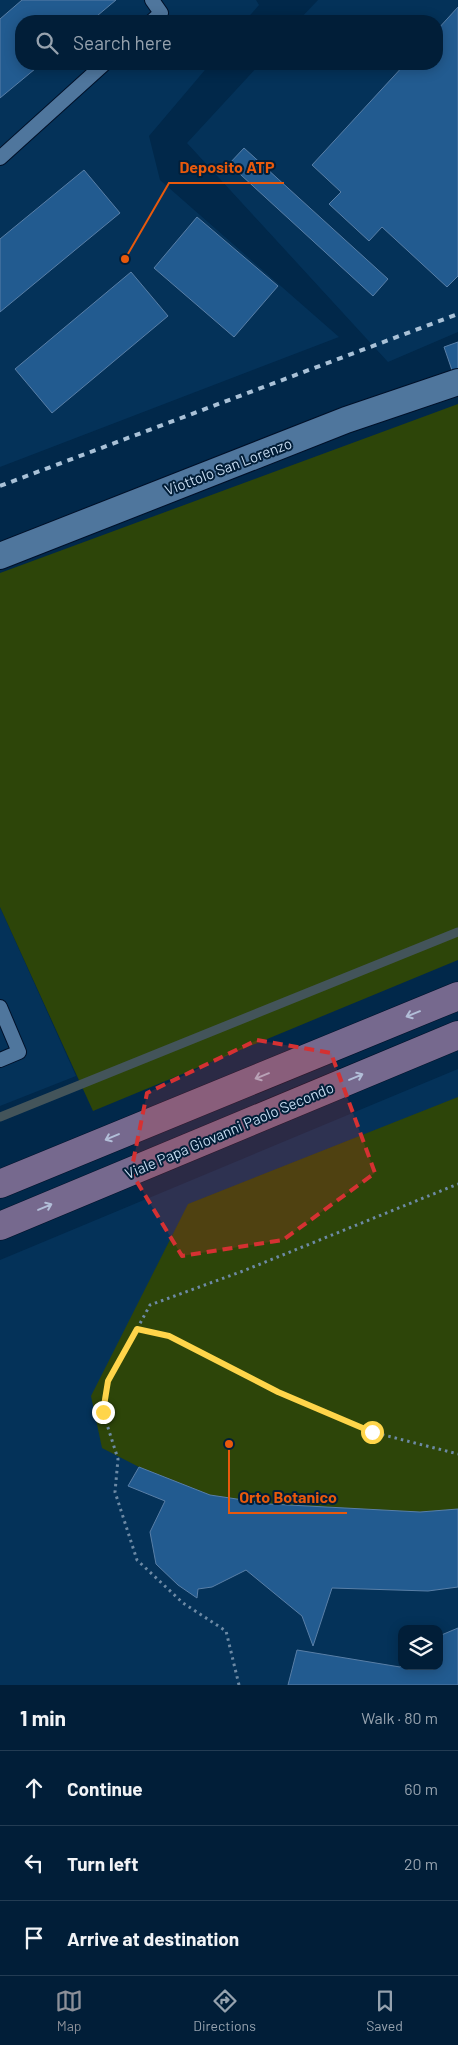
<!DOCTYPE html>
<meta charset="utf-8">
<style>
body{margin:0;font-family:Barlow,sans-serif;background:#0f2b43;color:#f1f3f6}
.controls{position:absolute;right:15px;bottom:15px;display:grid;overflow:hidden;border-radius:10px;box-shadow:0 2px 12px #0003}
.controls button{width:45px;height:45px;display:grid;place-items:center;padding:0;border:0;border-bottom:1px solid #233c53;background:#011e38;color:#f1f3f6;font:25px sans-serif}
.stop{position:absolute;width:15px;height:15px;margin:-11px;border:4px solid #ffd54a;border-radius:50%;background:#fff}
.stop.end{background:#ffd54a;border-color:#fff;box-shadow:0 1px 5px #0008}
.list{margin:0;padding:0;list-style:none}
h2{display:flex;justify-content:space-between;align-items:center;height:65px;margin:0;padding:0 20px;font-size:21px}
h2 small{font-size:16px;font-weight:400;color:#96a2ae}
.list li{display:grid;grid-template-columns:32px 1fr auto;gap:15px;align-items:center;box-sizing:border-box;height:75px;padding:0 20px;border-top:1px solid #233c53}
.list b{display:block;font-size:19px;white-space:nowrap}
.list em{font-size:16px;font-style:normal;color:#96a2ae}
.icon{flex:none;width:28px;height:28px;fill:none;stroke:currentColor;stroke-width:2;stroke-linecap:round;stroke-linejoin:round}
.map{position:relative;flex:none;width:458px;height:1685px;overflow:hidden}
.search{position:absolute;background:#011e38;box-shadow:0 2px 12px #0003;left:15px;right:15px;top:15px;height:55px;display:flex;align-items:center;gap:12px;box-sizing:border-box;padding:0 18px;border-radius:20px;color:#96a2ae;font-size:19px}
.sheet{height:290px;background:#011e38}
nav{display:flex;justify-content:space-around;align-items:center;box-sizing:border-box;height:70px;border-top:1px solid #233c53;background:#011e38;font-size:14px;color:#96a2ae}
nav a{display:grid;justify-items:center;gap:2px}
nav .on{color:#8c9099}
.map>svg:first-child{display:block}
.built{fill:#043259;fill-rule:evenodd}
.green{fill:#2d4509}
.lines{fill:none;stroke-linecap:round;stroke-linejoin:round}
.stream{stroke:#43545a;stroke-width:9}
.building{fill:#225b90;stroke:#597fa7}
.lane-casing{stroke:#001028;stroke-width:16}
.street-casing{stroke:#001028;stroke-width:28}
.secondary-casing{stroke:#001028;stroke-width:29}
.path{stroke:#6d8aa5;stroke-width:3;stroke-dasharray:2.5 4;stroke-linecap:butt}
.lane{stroke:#4f769d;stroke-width:14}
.street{stroke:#4f769d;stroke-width:26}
.secondary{stroke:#76698e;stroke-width:28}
.rail{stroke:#a9c1d7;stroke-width:4;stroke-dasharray:6 6;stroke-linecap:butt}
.oneway{stroke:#b2bed8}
.route{stroke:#ffd54a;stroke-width:6}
.marked{fill:#d53132;fill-opacity:0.2;stroke:#d53132;stroke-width:4;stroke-dasharray:10 6;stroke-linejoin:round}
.labels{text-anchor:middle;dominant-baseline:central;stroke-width:4;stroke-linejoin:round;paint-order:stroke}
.street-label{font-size:15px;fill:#c6dbf0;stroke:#021e38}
.leader{fill:none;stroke:#e8590c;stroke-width:2}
.callout-dot{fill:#e8590c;stroke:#021e38;stroke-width:2}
.callout-label{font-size:16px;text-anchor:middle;font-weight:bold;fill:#e8590c;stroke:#021e38;stroke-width:4;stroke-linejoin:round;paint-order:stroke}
</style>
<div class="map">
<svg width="458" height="1685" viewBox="0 0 458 1685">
<rect width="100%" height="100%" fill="#01284a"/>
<!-- built -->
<g class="built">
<polygon points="0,0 256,0 259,5 245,21 21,21 21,64 210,64 149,136 160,180 339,337 0,467"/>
<polygon points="318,0 458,0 458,332 388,362 187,143 260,64 437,64 437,21 298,21"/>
<polygon points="0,907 76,1076 0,1106"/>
<path d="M458,1069V1685H0V1260ZM402,1629H439V1666H402Z"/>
</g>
<!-- green -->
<g class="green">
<polygon points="458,404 458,960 93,1111 0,907 0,573"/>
<polygon points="458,1097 458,1509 420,1512 270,1504 210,1495 139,1467 102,1448 91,1396 188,1204"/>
</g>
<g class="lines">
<!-- stream -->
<polyline class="stream" points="0,1117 458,932"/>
</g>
<!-- building -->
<g class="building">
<polygon points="22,0 116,0 91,21 21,21 21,64 41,64 0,98 0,19"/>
<polygon points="458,7 458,276 447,287 382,227 369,241 329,204 341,192 312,165 405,64 437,64 437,30"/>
<polygon points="244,148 388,279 373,296 229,164"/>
<polygon points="84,170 120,213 0,312 0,239"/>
<polygon points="197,217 278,286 234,337 154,268"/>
<polygon points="131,272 168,316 52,413 15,369"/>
<polygon points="458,342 458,378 455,379 444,347"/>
<polygon points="139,1467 210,1495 270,1504 420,1512 458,1509 458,1587 428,1591 332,1588 313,1646 302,1616 246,1570 212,1587 198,1589 197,1598 178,1585 156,1564 150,1532 165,1501 128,1486"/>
<polygon points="458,1628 458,1685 288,1685 297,1650 400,1667 402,1665 439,1666 439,1636"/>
</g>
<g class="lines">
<defs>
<g id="lane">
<polyline points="152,21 161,13 152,0"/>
<polyline points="0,158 104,64"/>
<polyline points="0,1007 19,1052 0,1060"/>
</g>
<polyline id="street" points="0,556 346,420 458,382"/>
<g id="secondary">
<polyline points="0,1184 458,996"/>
<polyline points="0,1226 458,1035"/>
</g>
</defs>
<!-- lane casing -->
<use href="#lane" class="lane-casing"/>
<!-- street casing -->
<use href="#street" class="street-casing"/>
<!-- secondary casing -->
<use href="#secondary" class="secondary-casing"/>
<!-- path -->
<g class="path">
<polyline points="137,1329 150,1305 243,1271 458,1184"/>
<polyline points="239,1685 226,1631 183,1603 137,1560 115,1492 118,1459 103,1412 108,1381 137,1329 169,1336 278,1393 372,1432 458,1454"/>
</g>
<!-- lane -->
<use href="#lane" class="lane"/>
<!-- street -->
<use href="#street" class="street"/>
<!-- secondary -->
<use href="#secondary" class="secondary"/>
<!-- rail -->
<polyline class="rail" points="0,486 458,314"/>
</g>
<!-- one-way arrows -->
<defs><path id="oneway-shaft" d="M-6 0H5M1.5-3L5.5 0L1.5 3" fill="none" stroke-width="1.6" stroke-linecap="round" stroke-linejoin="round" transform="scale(1.25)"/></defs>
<g class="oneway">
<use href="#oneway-shaft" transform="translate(413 1014) rotate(158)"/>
<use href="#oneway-shaft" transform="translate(262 1076) rotate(158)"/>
<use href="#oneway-shaft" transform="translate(356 1077) rotate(-23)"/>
<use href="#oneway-shaft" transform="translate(112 1137) rotate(157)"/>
<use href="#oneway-shaft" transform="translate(45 1207) rotate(-23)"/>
</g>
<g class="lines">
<!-- route -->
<polyline class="route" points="103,1412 108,1381 137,1329 169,1336 278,1392 372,1432"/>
</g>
<!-- marked area -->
<path class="marked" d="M257,1040L331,1053L375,1173L283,1240L182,1256L131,1172L147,1093Z"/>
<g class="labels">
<!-- street labels -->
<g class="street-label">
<text transform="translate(228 466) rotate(-21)">Viottolo San Lorenzo</text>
<text transform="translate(229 1130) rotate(-23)">Viale Papa Giovanni Paolo Secondo</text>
</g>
</g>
<!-- callouts -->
<path class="leader" d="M125 259L169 183H284M229 1444L229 1513H347"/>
<g class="callout-dot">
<circle cx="125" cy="259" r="5"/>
<circle cx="229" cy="1444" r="5"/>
</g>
<g class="callout-label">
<text x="227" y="173">Deposito ATP</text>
<text x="288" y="1503">Orto Botanico</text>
</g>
</svg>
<div class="controls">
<button><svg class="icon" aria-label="layers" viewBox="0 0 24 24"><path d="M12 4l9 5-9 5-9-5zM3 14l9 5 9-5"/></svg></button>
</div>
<div class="stop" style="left:372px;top:1432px"></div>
<div class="stop end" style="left:103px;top:1412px"></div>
<div class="search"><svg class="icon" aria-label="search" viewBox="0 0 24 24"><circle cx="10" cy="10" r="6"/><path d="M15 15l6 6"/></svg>Search here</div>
</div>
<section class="sheet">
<h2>1 min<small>Walk · 80 m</small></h2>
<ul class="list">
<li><svg class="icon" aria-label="ahead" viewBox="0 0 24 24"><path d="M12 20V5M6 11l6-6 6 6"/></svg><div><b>Continue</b></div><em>60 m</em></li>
<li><svg class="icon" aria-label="left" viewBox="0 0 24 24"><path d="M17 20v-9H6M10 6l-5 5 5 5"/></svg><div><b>Turn left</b></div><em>20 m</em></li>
<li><svg class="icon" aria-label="arrive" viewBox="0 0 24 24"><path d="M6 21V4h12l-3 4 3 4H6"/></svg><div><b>Arrive at destination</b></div></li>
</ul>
</section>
<nav>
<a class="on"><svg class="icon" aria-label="map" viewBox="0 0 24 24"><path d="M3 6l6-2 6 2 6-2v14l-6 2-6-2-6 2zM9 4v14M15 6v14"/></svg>Map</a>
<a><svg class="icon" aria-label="directions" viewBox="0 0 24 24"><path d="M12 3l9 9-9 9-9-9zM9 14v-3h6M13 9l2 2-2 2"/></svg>Directions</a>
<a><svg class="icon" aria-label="saved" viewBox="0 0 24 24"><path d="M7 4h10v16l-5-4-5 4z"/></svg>Saved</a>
</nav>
